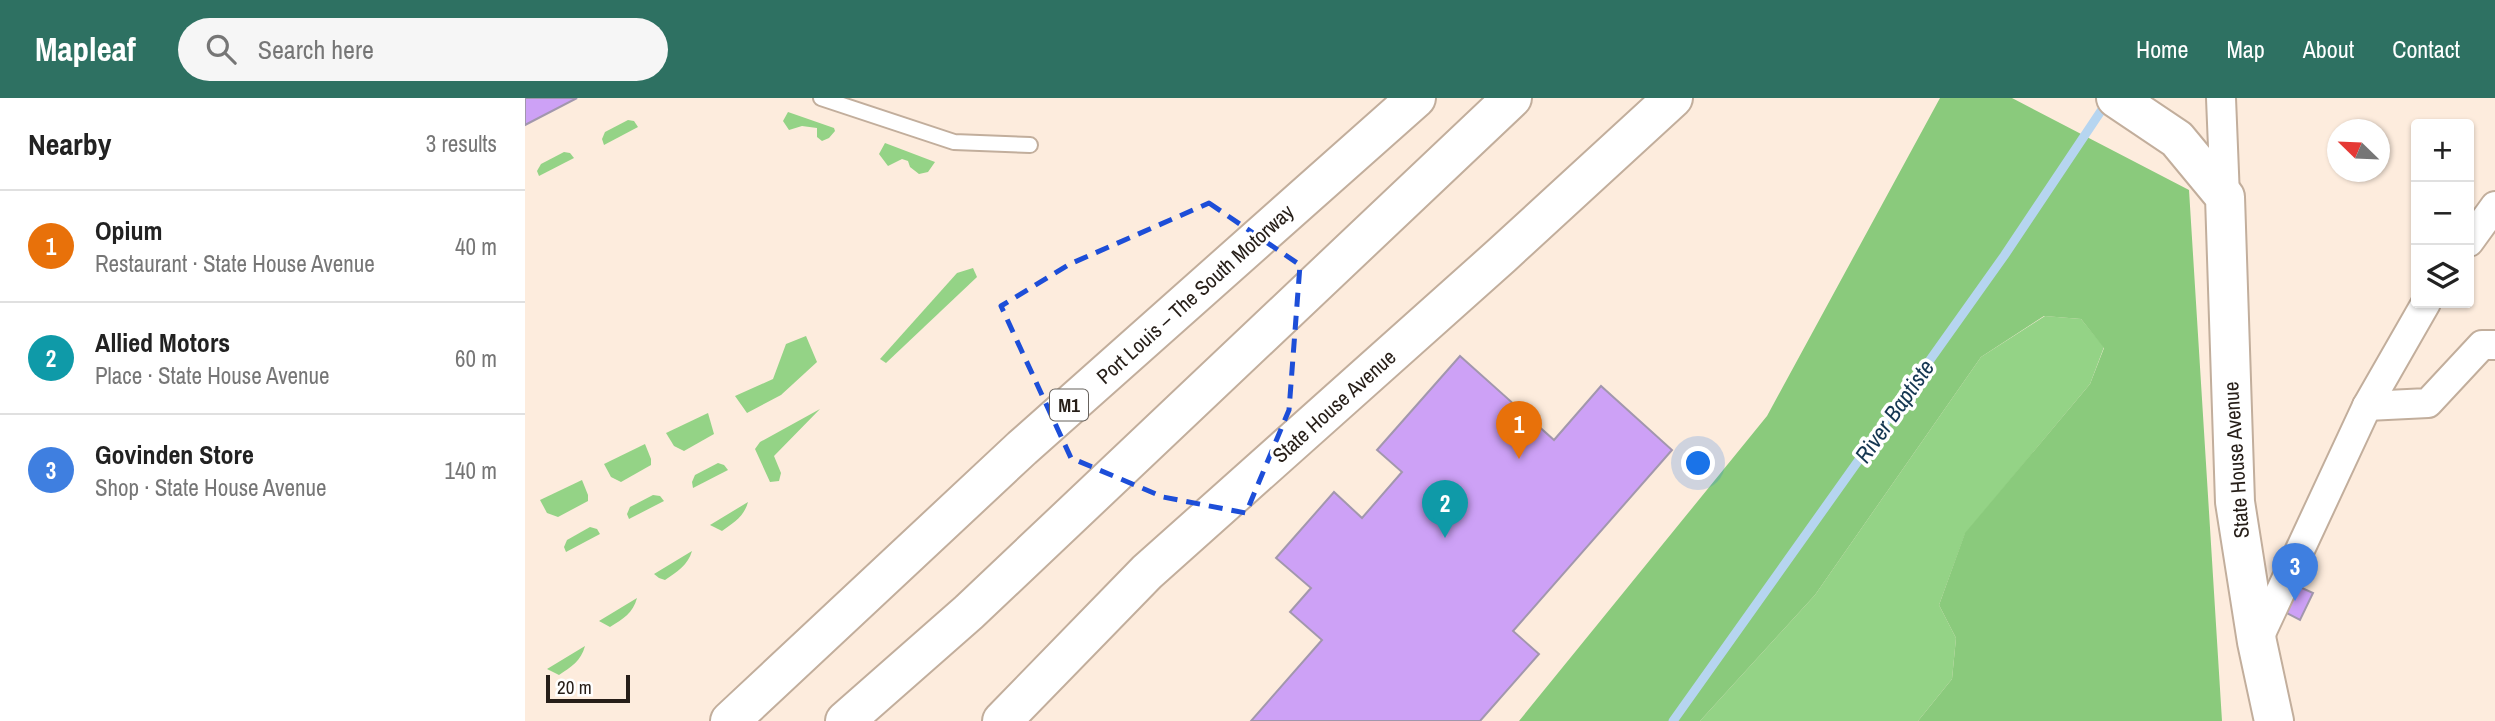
<!DOCTYPE html>
<meta charset="utf-8">
<style>
body{margin:0;font-family:"Archivo Narrow",sans-serif;background:#f6f6f6;color:#222}
.controls{position:absolute;right:21px;top:21px;display:grid;overflow:hidden;border-radius:7px;box-shadow:0 2px 5px #0004}
.controls button{width:63px;height:63px;display:grid;place-items:center;padding:0;border:0;border-bottom:2px solid #e0e0e0;background:#fff;color:#222;font:35px sans-serif}
.compass{position:absolute;left:1802px;top:21px;width:63px;height:63px;border-radius:50%;background:#fff;box-shadow:0 2px 5px #0004;rotate:293deg}
.scale{position:absolute;left:21px;bottom:18px;width:84px;box-sizing:border-box;padding-left:7px;border:4px solid #261e18;border-top:0;font-size:19px;line-height:24px;white-space:nowrap;color:#261e18;-webkit-text-stroke:5px #fff;paint-order:stroke}
.you{position:absolute;left:1174px;top:366px;width:24px;height:24px;margin:-18px;border:5px solid #fff;border-radius:50%;background:#1a73e8;box-shadow:0 0 0 10px #1a73e833}
.badge{display:grid;place-items:center;width:46px;height:46px;border-radius:50%;background:#2e7162;color:#fff;font-size:23px;font-weight:700}
.pin{position:absolute;translate:-50% -58px;filter:drop-shadow(0 2px 4px #0008)}
.pin::after{content:'';position:absolute;top:37px;width:24px;height:21px;background:inherit;clip-path:polygon(0 0,100% 0,50% 100%)}
.list{margin:0;padding:0;list-style:none}
h2{display:flex;justify-content:space-between;align-items:center;height:91px;margin:0;padding:0 28px;font-size:30px}
h2 small{font-size:23px;font-weight:400;color:#767676}
.list li{display:grid;grid-template-columns:46px 1fr auto;gap:21px;align-items:center;box-sizing:border-box;height:112px;padding:0 28px;border-top:2px solid #e0e0e0}
.list b{display:block;font-size:26px;white-space:nowrap}
.list p{margin:0;font-size:23px;white-space:nowrap;color:#767676}
.list em{font-size:23px;font-style:normal;color:#767676}
.icon{flex:none;width:38px;height:38px;fill:none;stroke:currentColor;stroke-width:2;stroke-linecap:round;stroke-linejoin:round}
.map{position:relative;flex:none;width:1970px;height:623px;overflow:hidden}
header{display:flex;align-items:center;gap:42px;box-sizing:border-box;height:98px;padding:0 35px;background:#2e7162;color:#fff}
header strong{font-size:33px}
nav{display:flex;gap:38px;margin-inline-start:auto;font-size:24px}
.search{width:490px;height:63px;background:#f6f6f6;display:flex;align-items:center;gap:18px;box-sizing:border-box;padding:0 24px;border-radius:38px;color:#767676;font-size:26px}
main{display:flex}
aside{flex:1;background:#fff}
.map>svg:first-child{display:block}
.green{fill:#94d386}
.forest{fill:#8aca7c}
.lines{fill:none;stroke-linecap:round;stroke-linejoin:round}
.stream{stroke:#b6d5f0;stroke-width:9}
.building{fill:#cda1f6;stroke:#a297ad;stroke-width:2}
.lane-casing{stroke:#c2ae9c;stroke-width:18}
.street-casing{stroke:#c2ae9c;stroke-width:32}
.secondary-casing{stroke:#c2ae9c;stroke-width:42}
.highway-casing{stroke:#c2ae9c;stroke-width:42}
.lane{stroke:#fff;stroke-width:14}
.street{stroke:#fff;stroke-width:28}
.secondary{stroke:#fff;stroke-width:38}
.highway{stroke:#fff;stroke-width:38}
.marked{fill:none;stroke:#1d4ed8;stroke-width:5;stroke-dasharray:14 9;stroke-linejoin:round}
.labels{text-anchor:middle;dominant-baseline:central;stroke-width:7;stroke-linejoin:round;paint-order:stroke}
.shield{fill:#fff;stroke:#67625d;stroke-width:2}
.shield-label{font-size:19px;font-weight:bold;fill:#261e18}
.street-label{font-size:21px;fill:#261e18;stroke:#fff}
.water-label{font-size:23px;font-style:italic;fill:#153752;stroke:#fff}
</style>
<header>
<strong>Mapleaf</strong>
<div class="search"><svg class="icon" aria-label="search" viewBox="0 0 24 24"><circle cx="10" cy="10" r="6"/><path d="M15 15l6 6"/></svg>Search here</div>
<nav><a>Home</a><a>Map</a><a>About</a><a>Contact</a></nav>
</header>
<main>
<aside>
<h2>Nearby<small>3 results</small></h2>
<ul class="list">
<li><span class="badge" style="background:#e8710a">1</span><div><b>Opium</b><p>Restaurant · State House Avenue</p></div><em>40 m</em></li>
<li><span class="badge" style="background:#0f9aa8">2</span><div><b>Allied Motors</b><p>Place · State House Avenue</p></div><em>60 m</em></li>
<li><span class="badge" style="background:#3f7fe0">3</span><div><b>Govinden Store</b><p>Shop · State House Avenue</p></div><em>140 m</em></li>
</ul>
</aside>
<div class="map">
<svg width="1970" height="623" viewBox="0 0 1970 623">
<rect width="100%" height="100%" fill="#fdecdd"/>
<!-- green -->
<g class="green">
<polygon points="263,14 309,30 310,33 304,40 297,43 292,39 292,30 277,28 264,32 258,23"/>
<polygon points="103,22 109,23 113,29 79,47 77,41 80,34"/>
<polygon points="360,45 410,64 403,74 394,76 385,69 383,63 377,61 363,68 354,56"/>
<polygon points="39,54 45,55 49,60 14,78 12,73 16,66"/>
<polygon points="448,170 452,179 361,265 355,261 432,175"/>
<polygon points="1520,218 1556,221 1579,249 1565,286 1440,436 1414,507 1431,540 1427,581 1393,623 1175,623 1290,497 1456,259"/>
<polygon points="281,238 292,264 256,297 222,315 210,298 248,281 261,246"/>
<polygon points="295,311 249,358 256,375 254,383 245,384 230,351 235,344"/>
<polygon points="183,315 189,336 159,353 149,348 141,335"/>
<polygon points="120,346 126,361 126,367 96,384 86,379 79,366"/>
<polygon points="193,365 199,367 203,372 168,390 167,384 170,377"/>
<polygon points="57,382 63,397 63,403 33,419 22,415 15,402"/>
<polygon points="128,397 135,398 139,403 104,421 102,416 105,409"/>
<path d="M223,404C219,419 208,425 197,433L185,427Z"/>
<polygon points="65,429 72,431 75,436 41,454 39,449 42,442"/>
<path d="M167,453C163,467 152,474 140,482L134,480L129,476Z"/>
<path d="M112,500C108,515 98,521 85,529L74,523Z"/>
<path d="M60,548C56,563 46,569 34,577L22,571Z"/>
</g>
<!-- forest -->
<polygon class="forest" points="1415,0 1487,0 1664,92 1697,623 1393,623 1427,581 1431,540 1414,507 1440,435 1565,286 1579,250 1556,221 1519,218 1456,259 1290,497 1175,623 994,623 1242,318"/>
<g class="lines">
<!-- stream -->
<polyline class="stream" points="1148,623 1479,158 1582,4"/>
</g>
<!-- building -->
<g class="building">
<polygon points="0,0 52,0 0,27"/>
<polygon points="935,258 1029,342 1076,288 1147,352 988,533 1014,556 955,623 726,623 797,542 765,514 786,490 751,460 809,394 837,420 877,374 852,352"/>
<polygon points="1764,484 1788,495 1775,522 1752,510"/>
</g>
<g class="lines">
<defs>
<polyline id="lane" points="296,0 429,44 505,47"/>
<g id="street">
<polyline points="1696,0 1700,99"/>
<polyline points="1944,144 1970,108"/>
<polyline points="1842,308 1903,305 1957,247 1970,247"/>
<polyline points="1732,544 1842,308 1901,205"/>
</g>
<g id="secondary">
<polyline points="1591,0 1652,41 1700,99 1710,404 1732,544 1749,623"/>
<polyline points="477,623 622,474 977,157 1148,0"/>
</g>
<g id="highway">
<polyline points="205,623 497,350 891,0"/>
<polyline points="320,623 444,514 987,0"/>
</g>
</defs>
<!-- lane casing -->
<use href="#lane" class="lane-casing"/>
<!-- street casing -->
<use href="#street" class="street-casing"/>
<!-- secondary casing -->
<use href="#secondary" class="secondary-casing"/>
<!-- highway casing -->
<use href="#highway" class="highway-casing"/>
<!-- lane -->
<use href="#lane" class="lane"/>
<!-- street -->
<use href="#street" class="street"/>
<!-- secondary -->
<use href="#secondary" class="secondary"/>
<!-- highway -->
<use href="#highway" class="highway"/>
</g>
<!-- marked area -->
<path class="marked" d="M684,105L775,167L764,312L721,415L638,399L546,360L476,208L545,166Z"/>
<g class="labels">
<!-- shield labels -->
<rect class="shield" x="525" y="291.5" width="38" height="31" rx="5"/>
<g class="shield-label">
<text x="544" y="307">M1</text>
</g>
<!-- street labels -->
<g class="street-label">
<text transform="translate(670 196) rotate(-42)">Port Louis – The South Motorway</text>
<text transform="translate(809 308) rotate(-42)">State House Avenue</text>
<text transform="translate(1711 362) rotate(-94)">State House Avenue</text>
</g>
<!-- water labels -->
<g class="water-label">
<text transform="translate(1369 313) rotate(-55)">River Baptiste</text>
</g>
</g>
</svg>
<div class="controls">
<button>+</button>
<button>−</button>
<button><svg class="icon" aria-label="layers" viewBox="0 0 24 24"><path d="M12 4l9 5-9 5-9-5zM3 14l9 5 9-5"/></svg></button>
</div>
<svg class="compass" viewBox="-18 -18 36 36"><path d="M0-13l5 13h-10z" fill="#e53935"/><path d="M0 13l5-13h-10z" fill="#767676"/></svg>
<div class="scale">20 m</div>
<div class="you"></div>
<div class="pin badge" style="left:994px;top:361px;background:#e8710a">1</div>
<div class="pin badge" style="left:920px;top:440px;background:#0f9aa8">2</div>
<div class="pin badge" style="left:1770px;top:503px;background:#3f7fe0">3</div>
</div>
</main>
